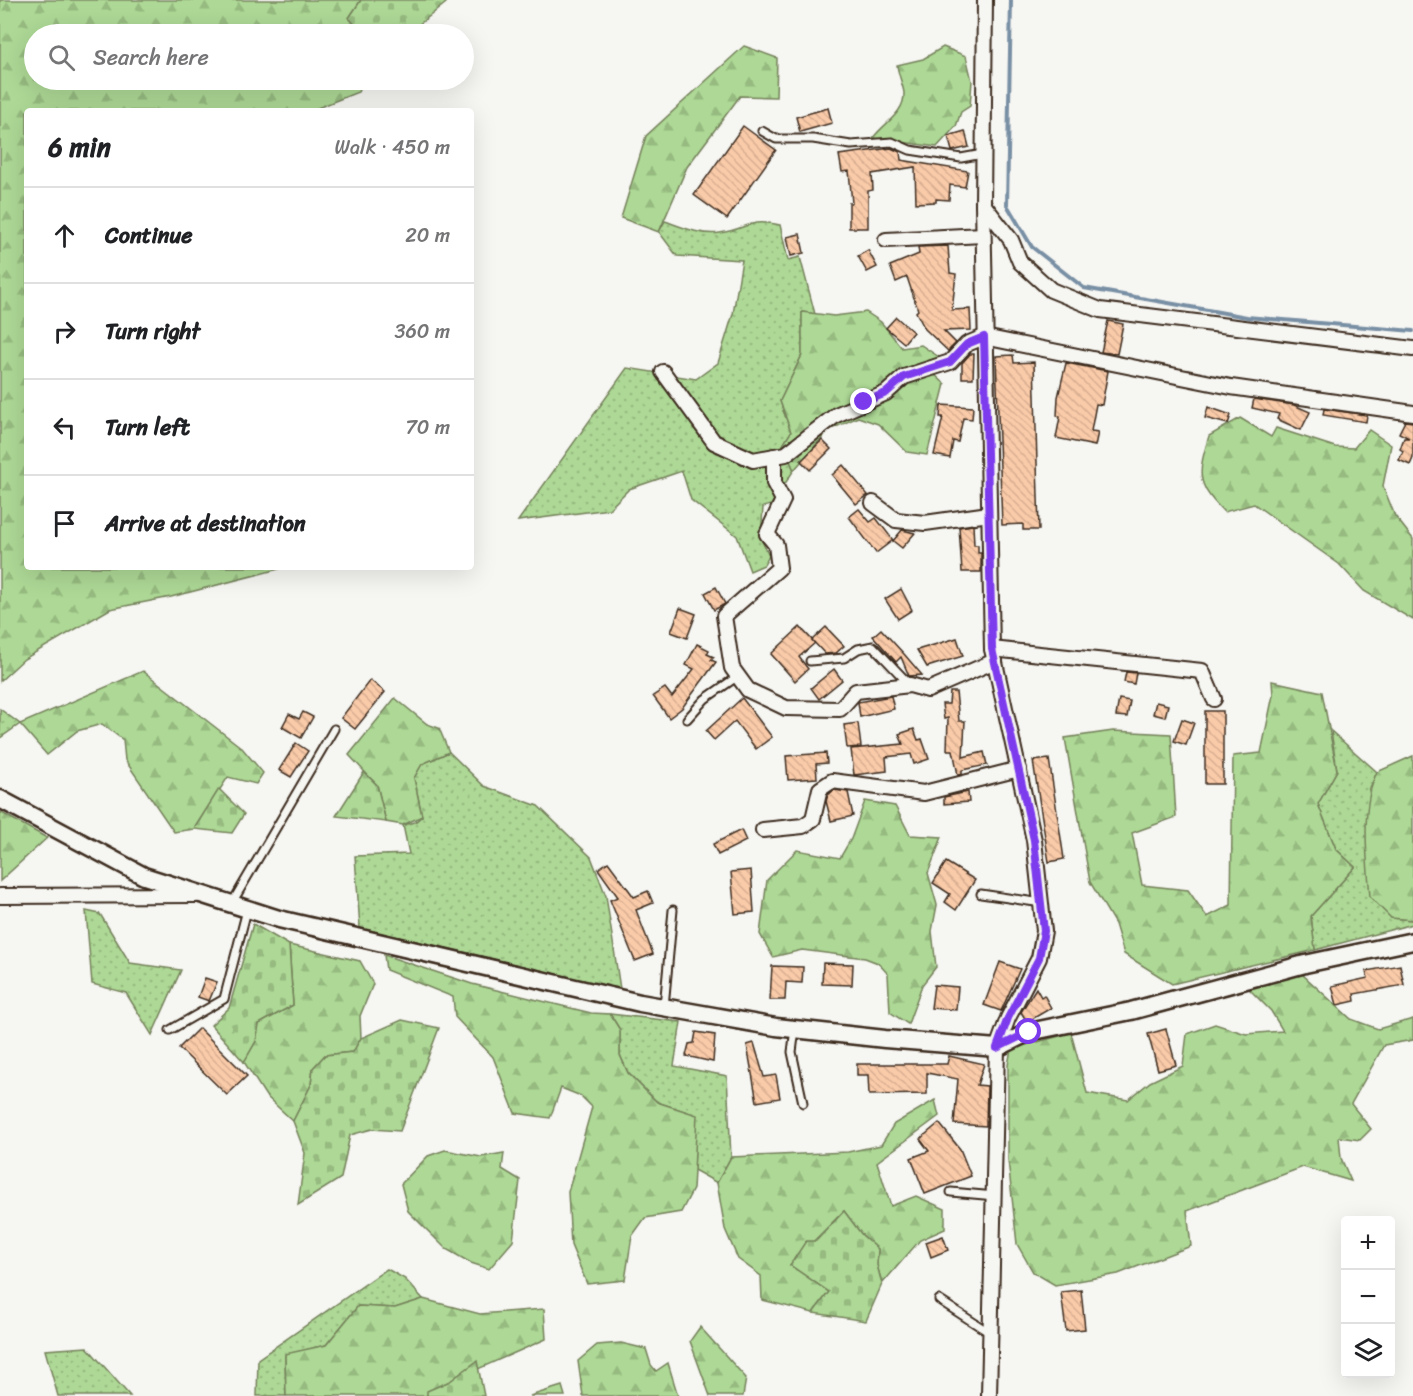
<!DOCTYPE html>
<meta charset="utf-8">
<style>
body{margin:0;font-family:Sriracha,sans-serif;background:#f2f2f2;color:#202124}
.controls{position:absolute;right:18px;bottom:18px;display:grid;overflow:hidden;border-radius:6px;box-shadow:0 6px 24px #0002}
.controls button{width:54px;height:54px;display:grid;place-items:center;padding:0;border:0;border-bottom:2px solid #e0e0e0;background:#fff;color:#202124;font:30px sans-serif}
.stop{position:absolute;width:18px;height:18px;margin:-14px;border:4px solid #7c3aed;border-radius:50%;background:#fff}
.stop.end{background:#7c3aed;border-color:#fff;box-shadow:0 2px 6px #0008}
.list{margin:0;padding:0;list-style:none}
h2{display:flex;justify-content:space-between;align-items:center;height:78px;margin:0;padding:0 24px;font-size:26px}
h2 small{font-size:20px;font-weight:400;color:#757577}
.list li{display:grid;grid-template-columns:39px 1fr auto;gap:18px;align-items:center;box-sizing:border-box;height:96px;padding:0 24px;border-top:2px solid #e0e0e0}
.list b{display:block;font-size:22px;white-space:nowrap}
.list em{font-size:20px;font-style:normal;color:#757577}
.icon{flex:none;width:33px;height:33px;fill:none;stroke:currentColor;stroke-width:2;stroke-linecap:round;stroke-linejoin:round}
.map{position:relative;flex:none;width:1413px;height:1396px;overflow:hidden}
.search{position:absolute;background:#fff;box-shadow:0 6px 24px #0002;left:24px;top:24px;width:450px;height:66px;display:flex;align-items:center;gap:15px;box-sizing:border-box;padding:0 21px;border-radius:33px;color:#757577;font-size:22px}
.panel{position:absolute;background:#fff;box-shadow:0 6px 24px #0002;left:24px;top:108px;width:450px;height:462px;border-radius:6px}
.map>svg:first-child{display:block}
.grass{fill:url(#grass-dots);stroke:#74815a;stroke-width:1.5}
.forest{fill:url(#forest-firs);stroke:#74815a;stroke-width:1.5}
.cemetery{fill:url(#cemetery-stones);stroke:#74815a;stroke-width:1.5}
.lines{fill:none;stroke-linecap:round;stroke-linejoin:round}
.stream{stroke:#788fa4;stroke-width:4}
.building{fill:url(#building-back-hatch);stroke:#3b2a1e;stroke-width:1.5}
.service-casing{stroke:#3b2a1e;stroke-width:11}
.minor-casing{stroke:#3b2a1e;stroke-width:18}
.tertiary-casing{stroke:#3b2a1e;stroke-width:21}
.service{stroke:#f6f6f2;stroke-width:7}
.minor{stroke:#f6f6f2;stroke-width:14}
.tertiary{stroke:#f6f6f2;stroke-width:16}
.route{stroke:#7c3aed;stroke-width:8}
</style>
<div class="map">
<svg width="1413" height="1396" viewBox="0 0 1413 1396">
<defs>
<pattern id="grass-dots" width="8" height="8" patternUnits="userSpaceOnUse" patternTransform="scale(1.5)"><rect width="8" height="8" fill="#add895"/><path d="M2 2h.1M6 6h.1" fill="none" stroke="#96ba80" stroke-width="1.8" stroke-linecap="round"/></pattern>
<pattern id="forest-firs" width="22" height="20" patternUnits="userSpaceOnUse" patternTransform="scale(1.5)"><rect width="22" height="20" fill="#add895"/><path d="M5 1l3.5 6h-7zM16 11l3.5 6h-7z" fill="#96ba80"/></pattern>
<pattern id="cemetery-stones" width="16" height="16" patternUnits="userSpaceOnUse" patternTransform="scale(1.5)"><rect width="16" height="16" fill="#add895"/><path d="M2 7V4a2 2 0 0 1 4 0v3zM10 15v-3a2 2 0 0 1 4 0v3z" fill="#96ba80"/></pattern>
<pattern id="building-back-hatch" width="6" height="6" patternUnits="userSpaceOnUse" patternTransform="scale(1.5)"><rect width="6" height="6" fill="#facba9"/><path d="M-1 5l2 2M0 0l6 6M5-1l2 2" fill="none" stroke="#d7ae91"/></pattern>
</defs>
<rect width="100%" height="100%" fill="#f6f6f2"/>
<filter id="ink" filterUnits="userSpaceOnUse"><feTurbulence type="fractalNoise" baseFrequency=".0167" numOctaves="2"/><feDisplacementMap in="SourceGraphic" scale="12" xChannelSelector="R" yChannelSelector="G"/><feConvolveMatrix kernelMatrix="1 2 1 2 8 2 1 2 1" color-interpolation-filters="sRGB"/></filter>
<g filter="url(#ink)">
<!-- grass -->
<g class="grass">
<path d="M665,221C682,227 702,236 720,233C748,229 748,218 780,225L788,260L800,257L815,314L802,312V355L780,401L791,432L783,445L794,470L771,505L763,507L761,539L769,556L764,565L750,571L737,536L691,500L682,471L629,489L609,509L518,521L627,368L696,379L718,363L733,314L742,260L677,256L659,232Z"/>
<polygon points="0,709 20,724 0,738"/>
<polygon points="1331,731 1377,772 1369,790 1391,918 1413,920 1413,924 1315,950 1311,916 1355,867 1336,849 1318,804 1337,770"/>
<polygon points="449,752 484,786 538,806 591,857 606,896 620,989 360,928 355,856 409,854 403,825 415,822 422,816 414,778 422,764"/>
<polygon points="86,911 100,914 130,963 181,970 152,1035 126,993 92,984"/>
<polygon points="610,1014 681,1022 674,1066 727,1076 731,1157 717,1183 694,1170 696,1115 657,1102 628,1073 620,1055 620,1030"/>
<polygon points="387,1269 405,1279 423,1299 395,1308 358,1306 326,1345 285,1355 286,1396 257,1396 258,1359"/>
<polygon points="87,1347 130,1396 58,1396 45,1350"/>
</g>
<!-- forest -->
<g class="forest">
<polygon points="0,0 361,0 349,18 364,34 34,34 34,80 364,80 358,92 310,111 27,111 27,567 279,567 279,569 171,597 110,609 24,659 0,681"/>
<polygon points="744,46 777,58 776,97 740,96 687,167 659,232 621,218 646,136"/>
<path d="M943,47L966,56L972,81L970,106L961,112L956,126L937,147L873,138C884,123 905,113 904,93C903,85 898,74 897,65L923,59Z"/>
<polygon points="802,312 834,316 866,312 881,322 902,348 921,345 942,359 935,375 945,384 927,455 907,452 878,424 858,417 829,430 794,470 783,445 791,432 780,401 802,355"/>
<path d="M1240,418L1271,437L1276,428L1335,447L1354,448L1369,430L1391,445L1383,486L1395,516L1413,539V620L1364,591L1339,564L1254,504L1224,512C1195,483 1198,473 1209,436Z"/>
<polygon points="143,671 242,748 263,773 256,784 228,777 194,829 174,832 125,760 123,740 102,724 77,731 47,755 20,724"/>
<polygon points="1272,681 1322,692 1337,770 1318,804 1336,849 1355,867 1311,916 1315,950 1172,984 1124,954 1115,924 1090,882 1065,738 1113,731 1171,734 1176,817 1132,833 1142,885 1188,890 1207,917 1231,905 1233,756 1261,753 1273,695"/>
<polygon points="395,698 427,724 439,728 449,752 422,764 414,778 422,816 403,825 386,822 377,785 349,755"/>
<path d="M1413,756V920L1391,918L1370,897C1367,858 1360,808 1377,772Z"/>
<polygon points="865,801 895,806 910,835 942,837 928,873 937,905 932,931 936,967 922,985 908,1024 890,1012 888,974 878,963 865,958 802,950 773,957 760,934 767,880 797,850 840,858 851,839"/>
<polygon points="0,812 47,838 0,881"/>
<polygon points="289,945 360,961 373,984 360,1016 361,1038 353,1052 325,1055 313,1068 311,1085 293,1121 266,1096 244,1062 256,1041 259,1024 293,1005"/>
<polygon points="384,955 472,984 591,1013 610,1014 620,1030 620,1055 628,1073 657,1102 697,1115 693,1189 681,1212 645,1218 632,1236 625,1280 587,1284 571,1245 568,1192 592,1107 581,1096 561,1088 550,1118 515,1113 493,1057 455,1017 453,997 386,970"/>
<polygon points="1302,974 1351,1019 1378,1029 1413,1019 1413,1040 1384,1045 1351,1104 1371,1129 1360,1140 1339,1137 1341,1158 1351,1181 1303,1167 1187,1211 1191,1246 1118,1274 1055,1285 1033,1272 1017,1244 1008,1160 1008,1065 1011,1049 1071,1033 1087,1093 1128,1100 1150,1082 1183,1066 1187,1034 1215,1024 1246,1034 1283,1031 1271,1011 1247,987"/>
<polygon points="935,1100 939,1116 877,1162 891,1206 916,1196 945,1209 945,1229 920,1240 882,1284 877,1265 878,1249 862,1235 844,1211 790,1265 829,1292 813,1313 762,1300 761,1276 738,1259 725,1229 717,1183 731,1157 848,1152 881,1145 894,1124"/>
<polygon points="445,1150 481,1157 504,1153 502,1169 520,1180 513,1241 489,1269 471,1263 446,1249 408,1211 401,1184 428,1156"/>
<polygon points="423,1299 480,1314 544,1309 546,1339 428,1391 427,1396 286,1396 285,1354 326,1345 358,1306 395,1308"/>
<polygon points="700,1327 746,1378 743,1396 710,1396 690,1341"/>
<polygon points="621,1343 646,1349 651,1365 656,1371 668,1363 678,1396 583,1396 578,1361 597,1345"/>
<polygon points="562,1386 565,1396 530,1396"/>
</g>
<!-- cemetery -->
<g class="cemetery">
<polygon points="361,0 443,0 446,3 407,34 364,34 349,18"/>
<polygon points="364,772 377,785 386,822 336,816"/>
<polygon points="219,789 244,814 232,833 194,829"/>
<polygon points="253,924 289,945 293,1005 259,1024 256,1041 244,1062 211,1025 229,1008"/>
<polygon points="402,1020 439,1028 400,1131 372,1129 350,1135 341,1178 298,1205 305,1153 293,1121 311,1085 313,1068 325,1055 353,1052 361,1038"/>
<polygon points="844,1211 862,1235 878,1249 877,1265 882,1284 866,1321 813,1313 829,1292 790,1265 806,1241 816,1241"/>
<polygon points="477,1361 484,1396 427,1396 427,1391 450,1381"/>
</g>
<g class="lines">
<!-- stream -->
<polyline class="stream" points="1011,0 1007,205 1032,247 1084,288 1247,317 1413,331"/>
</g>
<!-- building -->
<g class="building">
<polygon points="828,108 832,123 800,132 796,117"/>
<polygon points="743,126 776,150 727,219 694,195"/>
<polygon points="965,131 969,147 952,151 948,136"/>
<polygon points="891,148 900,152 901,160 968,171 965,187 950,185 949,200 936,199 936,202 916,203 915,167 872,174 873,190 868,191 868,228 849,228 849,203 852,203 849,171 842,172 839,155"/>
<polygon points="800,234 804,253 791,256 787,237"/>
<polygon points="948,246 950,273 956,274 952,310 970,309 971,330 944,331 956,343 948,351 925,329 916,312 918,310 907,277 896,282 890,266 919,254 918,247"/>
<polygon points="868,250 877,267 867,272 858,256"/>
<polygon points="896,317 913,332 904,343 886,328"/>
<polygon points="1108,321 1123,324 1117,354 1101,352"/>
<polygon points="970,354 974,354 973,378 962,378 962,363"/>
<polygon points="1013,355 1014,363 1034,362 1039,530 1023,530 1023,524 1002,525 996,356"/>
<polygon points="1066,363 1108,371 1102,405 1096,404 1091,431 1098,432 1095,446 1056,438 1060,417 1057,416 1058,397"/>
<polygon points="1254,399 1294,405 1310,412 1301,430 1277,419 1279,414 1252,408"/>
<polygon points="941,405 973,407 972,419 963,418 958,442 953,441 950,458 934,455 943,417 940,417"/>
<polygon points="1208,407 1231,415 1228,424 1205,418"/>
<polygon points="1324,409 1367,415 1366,422 1323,415"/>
<polygon points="1405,421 1413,422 1413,458 1410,465 1399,460 1403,451 1400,449 1404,438 1409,438 1399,433"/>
<polygon points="822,440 831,449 810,470 801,461"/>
<polygon points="843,465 868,495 856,504 832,475"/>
<polygon points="859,509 870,522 876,518 893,540 876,553 849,517"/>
<polygon points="973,525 974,545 978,545 978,553 981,553 981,572 962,572 959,527"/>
<polygon points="902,530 915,533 902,548 893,541"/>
<polygon points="716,587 725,604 714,610 705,593"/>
<polygon points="901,589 912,610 898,619 885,599"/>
<polygon points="680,608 696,614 687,638 671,632"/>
<polygon points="800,627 815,643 799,657 808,669 795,681 771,654"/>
<polygon points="826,627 844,646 836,653 825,654 812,640"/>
<polygon points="881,629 904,654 922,675 909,676 901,657 896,662 873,636"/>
<polygon points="957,638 963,656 927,667 917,650"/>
<polygon points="697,644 709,650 707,654 714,657 711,660 716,662 682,708 669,718 653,696 665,688 672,697 694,669 686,665"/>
<polygon points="834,669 842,680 819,699 811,688"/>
<polygon points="1126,672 1136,673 1134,684 1124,682"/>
<polygon points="370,680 385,692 355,729 341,718"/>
<polygon points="950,692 956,692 959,721 965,721 963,757 984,752 987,765 962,770 962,774 958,775 953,750 947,750 948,718 944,719 942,704 949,704"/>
<polygon points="891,696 894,709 860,717 858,702"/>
<polygon points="742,698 772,737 756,749 735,721 714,740 706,731"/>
<polygon points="1119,699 1130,701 1127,717 1116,716"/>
<polygon points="1156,702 1168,705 1165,717 1153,714"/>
<rect x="1205" y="711" width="18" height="73"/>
<polygon points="303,712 313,717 301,738 282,727 289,714 299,719"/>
<polygon points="1182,719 1194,723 1186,745 1174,741"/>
<polygon points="858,723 861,747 847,748 844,725"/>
<polygon points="914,729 918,740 922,739 929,759 914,764 911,754 886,757 887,771 854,775 851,749 903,744 899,734"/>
<polygon points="296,743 308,751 291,777 279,770"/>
<polygon points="826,753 827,763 816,764 817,778 788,780 786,756"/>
<polygon points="1049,759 1064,859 1049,862 1033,761"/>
<polygon points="834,790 848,792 853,816 831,821 826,801 828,795"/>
<polygon points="968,792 969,802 944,804 944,797"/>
<polygon points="741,830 746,841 718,855 713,844"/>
<polygon points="608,862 634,897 648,891 653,903 636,910 653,954 635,961 610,900 618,897 598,869"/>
<polygon points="946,862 975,880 956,910 945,902 950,894 933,883"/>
<polygon points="751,870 754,912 735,914 731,872"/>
<polygon points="1000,962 1020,969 1001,1011 984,1005"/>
<polygon points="823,963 853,964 852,985 822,984"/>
<polygon points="1400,965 1404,985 1354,994 1355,1001 1337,1005 1332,986 1368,978 1366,971"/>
<polygon points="772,966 803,967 802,983 786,982 785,1000 770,1000"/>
<polygon points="205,978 217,982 209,1001 198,997"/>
<polygon points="934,985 958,987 956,1010 931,1008"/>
<polygon points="1036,988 1041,997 1044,995 1051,1008 1027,1022 1021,1012"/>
<polygon points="199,1028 247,1076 227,1095 179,1048"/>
<polygon points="1166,1029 1176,1065 1158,1070 1148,1034"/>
<polygon points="696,1032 715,1035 713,1062 686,1056 689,1044 694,1043"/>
<polygon points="754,1043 764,1077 776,1075 780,1098 757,1102 747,1045"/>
<polygon points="949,1056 984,1064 977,1085 987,1086 986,1126 954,1124 958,1079 927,1073 927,1094 869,1095 868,1075 857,1075 857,1064 947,1064"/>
<polygon points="939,1123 960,1149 971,1176 925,1194 911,1158 929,1151 920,1139"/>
<polygon points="943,1236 948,1250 931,1257 926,1242"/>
<polygon points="1081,1290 1085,1329 1066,1331 1061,1292"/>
</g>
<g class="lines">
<defs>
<g id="service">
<polyline points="762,131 776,139 813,139 851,145 892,142 910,150 961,158 983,154"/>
<polyline points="810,661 844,658 858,649 873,646 910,685"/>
<polyline points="687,719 705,699 738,676"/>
<polyline points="981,894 1042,903"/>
<polyline points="232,903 334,729"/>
<polyline points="664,1007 673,910"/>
<polyline points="795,1029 792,1052 803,1103"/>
<polyline points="170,1030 224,999 247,910"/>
<polyline points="951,1192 995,1196"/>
<polyline points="939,1300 990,1333"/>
</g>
<g id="minor">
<polyline points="985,0 983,204 1011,240 1020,262 1051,290 1100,310 1413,349"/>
<polyline points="983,204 992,649 1034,840 1044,931 1039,958 1008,1018 997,1048 989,1396"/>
<polyline points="886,240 983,235"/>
<polyline points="663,372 714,442 753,460 786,454 836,415 886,393 904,377 950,362 967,344 984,337 1231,387 1413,413"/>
<polyline points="774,456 774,483 783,500 767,534 776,545 779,568 724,616 732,668 748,690 786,708 840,709 856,691 910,685 928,690 995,661"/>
<polyline points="873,503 896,520 925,523 989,514"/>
<polyline points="992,649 1202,671 1214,699"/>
<polyline points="763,830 803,826 813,819 820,789 832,781 924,793 1019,769"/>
<polyline points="0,896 196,895"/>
</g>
<polyline id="tertiary" points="0,799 144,876 279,919 640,1003 776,1027 885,1039 997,1048 1029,1032 1131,1011 1305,964 1413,941"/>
</defs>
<!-- service casing -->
<use href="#service" class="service-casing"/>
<!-- minor casing -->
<use href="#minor" class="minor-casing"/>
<!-- tertiary casing -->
<use href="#tertiary" class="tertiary-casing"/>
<!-- service -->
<use href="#service" class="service"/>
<!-- minor -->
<use href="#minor" class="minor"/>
<!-- tertiary -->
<use href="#tertiary" class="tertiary"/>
</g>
</g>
<g class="lines" filter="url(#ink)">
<!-- route -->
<polyline class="route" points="864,402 886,393 904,377 950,362 967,344 984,337 992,649 1034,840 1044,931 1039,958 1008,1018 997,1048 1029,1032"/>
</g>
</svg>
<div class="controls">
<button>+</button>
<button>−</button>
<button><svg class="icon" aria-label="layers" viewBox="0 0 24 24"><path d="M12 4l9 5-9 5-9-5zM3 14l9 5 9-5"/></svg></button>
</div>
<div class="stop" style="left:1029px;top:1032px"></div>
<div class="stop end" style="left:864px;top:402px"></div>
<div class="search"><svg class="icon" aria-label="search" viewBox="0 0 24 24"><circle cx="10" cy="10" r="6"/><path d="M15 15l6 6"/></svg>Search here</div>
<section class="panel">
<h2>6 min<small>Walk · 450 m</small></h2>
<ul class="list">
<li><svg class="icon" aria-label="ahead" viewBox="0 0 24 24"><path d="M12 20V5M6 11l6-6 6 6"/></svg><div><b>Continue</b></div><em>20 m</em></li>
<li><svg class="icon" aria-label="right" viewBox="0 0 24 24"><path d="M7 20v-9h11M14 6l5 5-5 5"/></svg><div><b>Turn right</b></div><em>360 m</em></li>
<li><svg class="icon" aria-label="left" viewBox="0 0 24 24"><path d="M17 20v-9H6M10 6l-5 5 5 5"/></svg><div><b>Turn left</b></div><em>70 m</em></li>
<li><svg class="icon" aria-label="arrive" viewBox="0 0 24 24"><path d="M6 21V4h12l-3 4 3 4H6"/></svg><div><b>Arrive at destination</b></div></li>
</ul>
</section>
</div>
